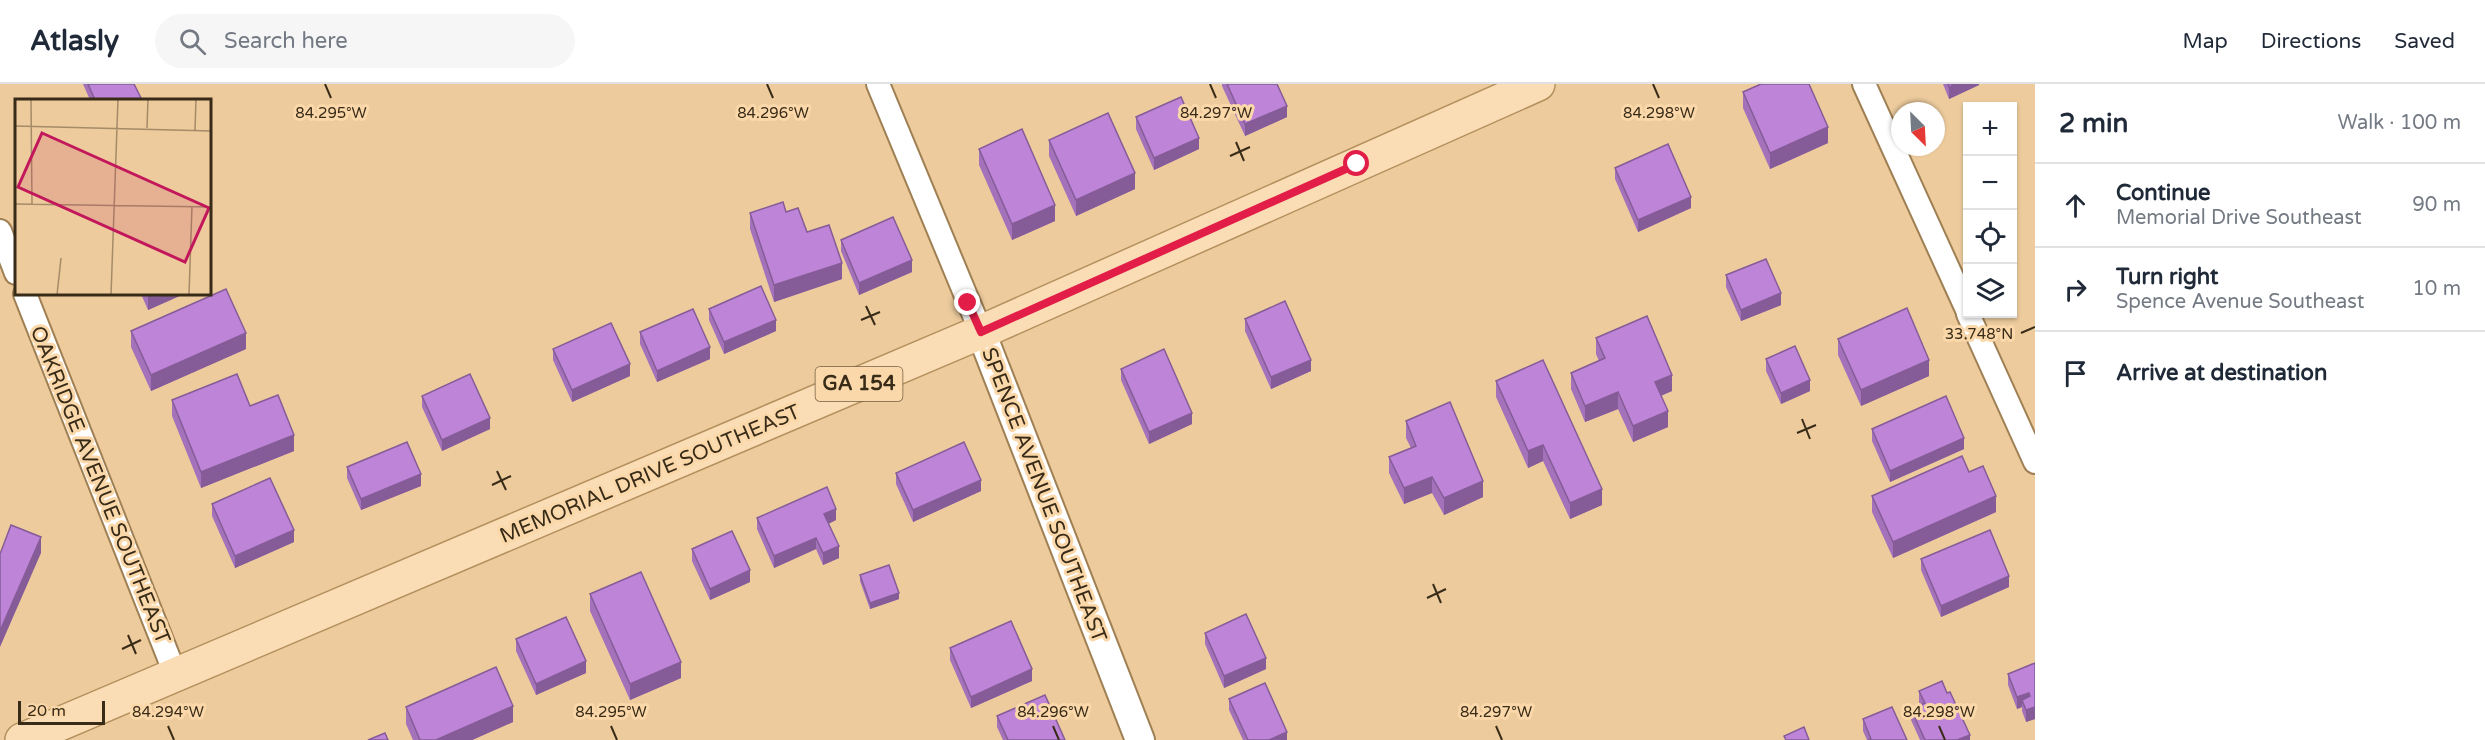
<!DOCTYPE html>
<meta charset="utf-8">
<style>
body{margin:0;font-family:"Varela Round",sans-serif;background:#f6f6f7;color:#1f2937}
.controls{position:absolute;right:18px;top:18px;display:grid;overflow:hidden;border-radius:0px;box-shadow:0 2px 4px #0004}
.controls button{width:54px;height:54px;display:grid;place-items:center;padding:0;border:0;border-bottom:2px solid #e0e1e3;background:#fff;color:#1f2937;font:30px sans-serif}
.compass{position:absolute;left:1891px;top:18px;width:54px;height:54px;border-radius:50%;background:#fff;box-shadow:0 2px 4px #0004;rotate:156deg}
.scale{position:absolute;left:18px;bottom:15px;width:87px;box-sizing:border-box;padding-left:6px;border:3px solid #382b18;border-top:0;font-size:16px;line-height:21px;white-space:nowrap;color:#382b18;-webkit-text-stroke:4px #fbd8aa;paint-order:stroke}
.stop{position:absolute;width:18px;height:18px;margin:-14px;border:4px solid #e11d48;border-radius:50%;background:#fff}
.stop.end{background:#e11d48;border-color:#fff;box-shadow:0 2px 6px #0008}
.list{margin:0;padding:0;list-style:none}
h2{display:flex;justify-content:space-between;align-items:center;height:78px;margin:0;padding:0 24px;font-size:26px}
h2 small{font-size:20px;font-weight:400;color:#747a83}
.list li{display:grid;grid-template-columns:39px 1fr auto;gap:18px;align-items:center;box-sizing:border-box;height:84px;padding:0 24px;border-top:2px solid #e0e1e3}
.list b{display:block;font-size:22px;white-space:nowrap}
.list p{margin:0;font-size:20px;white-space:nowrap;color:#747a83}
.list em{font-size:20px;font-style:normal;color:#747a83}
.icon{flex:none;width:33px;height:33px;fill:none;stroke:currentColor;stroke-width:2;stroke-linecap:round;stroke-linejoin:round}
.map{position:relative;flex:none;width:2035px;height:656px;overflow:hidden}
header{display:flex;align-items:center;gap:36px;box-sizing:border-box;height:84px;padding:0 30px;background:#fff;border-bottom:2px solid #e0e1e3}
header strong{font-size:28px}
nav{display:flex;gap:33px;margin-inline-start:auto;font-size:21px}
.search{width:420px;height:54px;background:#f6f6f7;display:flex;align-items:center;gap:15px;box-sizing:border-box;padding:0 21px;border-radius:33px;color:#747a83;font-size:22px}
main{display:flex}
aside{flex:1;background:#fff}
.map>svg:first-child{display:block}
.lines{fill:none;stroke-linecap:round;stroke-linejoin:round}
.minor-casing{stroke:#9f8054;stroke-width:26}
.tertiary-casing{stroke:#9f8054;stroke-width:32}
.primary-casing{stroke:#b5905e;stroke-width:36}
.minor{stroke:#fff;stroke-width:22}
.tertiary{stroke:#fff;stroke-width:28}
.primary{stroke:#fbddb5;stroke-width:33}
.wall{fill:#a372ba}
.shaded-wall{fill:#855c97}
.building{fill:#be84d8;stroke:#855c97;stroke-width:1.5}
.route{stroke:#e11d48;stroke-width:8}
.ticks{fill:none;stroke:#382b18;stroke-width:2}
.labels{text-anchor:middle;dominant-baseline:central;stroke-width:6;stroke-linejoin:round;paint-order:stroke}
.shield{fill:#fbd8aa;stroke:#725f44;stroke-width:1.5}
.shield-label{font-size:20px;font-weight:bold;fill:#382b18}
.street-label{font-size:21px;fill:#382b18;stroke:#fbd8aa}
.inset-road{fill:none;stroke:#a58b68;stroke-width:1.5}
.view{fill:#c2185b;fill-opacity:0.15;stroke:#c2185b;stroke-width:3}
.inset-edge{fill:none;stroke:#382b18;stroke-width:3}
.ticks-label{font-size:15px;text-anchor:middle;fill:#382b18;stroke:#fbd8aa;stroke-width:6;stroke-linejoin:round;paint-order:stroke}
</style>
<header>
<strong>Atlasly</strong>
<div class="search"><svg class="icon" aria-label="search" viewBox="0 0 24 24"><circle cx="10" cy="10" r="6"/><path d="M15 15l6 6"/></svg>Search here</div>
<nav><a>Map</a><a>Directions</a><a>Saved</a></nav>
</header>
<main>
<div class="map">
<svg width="2035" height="656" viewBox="0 0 2035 656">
<rect width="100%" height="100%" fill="#edcb9d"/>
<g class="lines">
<defs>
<g id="minor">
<polyline points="878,0 981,248"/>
<polyline points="1864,0 1968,228"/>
<polyline points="0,147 16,189"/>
<polyline points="25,210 176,592"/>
<polyline points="1968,230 2035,378"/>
</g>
<polyline id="tertiary" points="981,248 1140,656"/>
<polyline id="primary" points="22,656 981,248 1538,0"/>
</defs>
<!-- minor casing -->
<use href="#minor" class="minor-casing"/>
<!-- tertiary casing -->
<use href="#tertiary" class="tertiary-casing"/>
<!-- primary casing -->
<use href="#primary" class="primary-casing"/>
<!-- minor -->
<use href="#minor" class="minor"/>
<!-- tertiary -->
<use href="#tertiary" class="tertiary"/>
<!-- primary -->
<use href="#primary" class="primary"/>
</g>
<!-- wall -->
<g class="wall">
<polygon points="83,0 134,0 142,16 90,16"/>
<polygon points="1222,0 1277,0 1287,33 1245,52 1222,2"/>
<polygon points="1943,0 1979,0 1979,1 1949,15"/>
<polygon points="1743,8 1828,59 1770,85 1743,24"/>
<polygon points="1136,33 1199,65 1154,86 1136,45"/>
<polygon points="1049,56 1135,105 1076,132 1049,72"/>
<polygon points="979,65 1055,137 1012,156 979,81"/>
<polygon points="1615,84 1691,124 1638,148 1615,95"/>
<polygon points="786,128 807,148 842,195 774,218 750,145 750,129"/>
<polygon points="841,156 912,188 859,211 841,167"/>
<polygon points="1726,191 1781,221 1741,237 1726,203"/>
<polygon points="141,210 184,210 148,226"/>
<polygon points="709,225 776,247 724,270 709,236"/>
<polygon points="1245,235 1311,287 1271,305 1245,247"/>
<polygon points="131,247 246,265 151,307 131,263"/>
<polygon points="640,248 710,275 657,298 640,260"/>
<polygon points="1596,254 1672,307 1661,312 1668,343 1633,358 1618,325 1585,338 1571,305 1571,289 1599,277 1596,270"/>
<polygon points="1838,255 1929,292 1861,322 1838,271"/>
<polygon points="553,265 630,292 572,318 553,276"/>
<polygon points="1766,275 1810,307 1781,320 1766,287"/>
<polygon points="1121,285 1192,340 1149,360 1121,296"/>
<polygon points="1496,297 1602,421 1570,435 1543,377 1528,384 1496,313"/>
<polygon points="422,312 490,345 442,367 422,323"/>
<polygon points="172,316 250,322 294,367 201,404 172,332"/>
<polygon points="1406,337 1483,413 1444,431 1432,409 1404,420 1389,389 1389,373 1411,364 1406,354"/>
<polygon points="1872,345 1964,365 1890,398 1872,357"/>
<polygon points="347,383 421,402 361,426 347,394"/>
<polygon points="1969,388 1996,428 1893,474 1872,428 1872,412"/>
<polygon points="896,389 981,407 913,438 896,400"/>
<polygon points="212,420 294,458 235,484 212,432"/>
<polygon points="757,434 836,436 828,440 839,474 823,481 816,465 774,484 757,445"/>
<polygon points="692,465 750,498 710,516 692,477"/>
<polygon points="1921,475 2009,503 1941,533 1921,486"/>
<polygon points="860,491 899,515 870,525 860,497"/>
<polygon points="590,510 681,594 630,616 590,527"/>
<polygon points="1205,549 1266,585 1224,604 1205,560"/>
<polygon points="516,555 586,589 536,611 516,567"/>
<polygon points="950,564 1032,597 971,624 950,576"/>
<polygon points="2035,579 2035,635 2026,638 2022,627 2022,623 2017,625 2008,601 2008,590"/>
<polygon points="1919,607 1970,656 1920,656 1911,636 1911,625 1920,621 1919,618"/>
<polygon points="1229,615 1287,656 1243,656 1229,626"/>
<polygon points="406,623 513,638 472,656 413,656 406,640"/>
<polygon points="997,632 1065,656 1003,656 997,643"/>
<polygon points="1863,635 1907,656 1867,656 1863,647"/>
</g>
<!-- shaded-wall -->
<g class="shaded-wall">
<polygon points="1957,0 1979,0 1979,1 1949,15 1949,3"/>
<polygon points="1287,22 1287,33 1245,52 1245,40"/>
<polygon points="1828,43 1828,59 1770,85 1770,69"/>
<polygon points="1199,54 1199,65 1154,86 1154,74"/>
<polygon points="1135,89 1135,105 1076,132 1076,116"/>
<polygon points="1691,113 1691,124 1638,148 1638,136"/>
<polygon points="1055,121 1055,137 1012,156 1012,140"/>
<polygon points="912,176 912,188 859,211 859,199"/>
<polygon points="842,179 842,195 774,218 774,201"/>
<polygon points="1781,209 1781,221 1741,237 1741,226"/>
<polygon points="148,210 184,210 148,226"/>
<polygon points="776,236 776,247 724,270 724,258"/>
<polygon points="246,249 246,265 151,307 151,291"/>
<polygon points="710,263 710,275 657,298 657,287"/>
<polygon points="1311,276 1311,287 1271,305 1271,293"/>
<polygon points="1929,276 1929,292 1861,322 1861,306"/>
<polygon points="630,280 630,292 572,318 572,306"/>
<polygon points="1672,291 1672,307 1655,314 1655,298"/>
<polygon points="1810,296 1810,307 1781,320 1781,309"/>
<polygon points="1618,308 1618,325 1585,338 1585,322"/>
<polygon points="1668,327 1668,343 1633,358 1633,342"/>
<polygon points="1192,329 1192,340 1149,360 1149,348"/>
<polygon points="490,334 490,345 442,367 442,356"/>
<polygon points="294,351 294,367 201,404 201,388"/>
<polygon points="1964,354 1964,365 1890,398 1890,387"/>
<polygon points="1543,361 1543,377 1528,384 1528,367"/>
<polygon points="421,390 421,402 361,426 361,415"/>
<polygon points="1432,393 1432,409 1404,420 1404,404"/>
<polygon points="981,396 981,407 913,438 913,426"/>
<polygon points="1483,397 1483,413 1444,431 1444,414"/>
<polygon points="1602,405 1602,421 1570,435 1570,419"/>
<polygon points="1996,412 1996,428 1893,474 1893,458"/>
<polygon points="836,425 836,436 824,442 824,430"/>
<polygon points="294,446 294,458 235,484 235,472"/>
<polygon points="41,453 41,469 0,563 0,547"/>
<polygon points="816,454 816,465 774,484 774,472"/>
<polygon points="839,462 839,474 823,481 823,469"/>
<polygon points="750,486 750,498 710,516 710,505"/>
<polygon points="2009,492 2009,503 1941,533 1941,522"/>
<polygon points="899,509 899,515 870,525 870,519"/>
<polygon points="1266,574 1266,585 1224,604 1224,592"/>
<polygon points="586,577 586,589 536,611 536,600"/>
<polygon points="681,578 681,594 630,616 630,600"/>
<polygon points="1032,585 1032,597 971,624 971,613"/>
<polygon points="2029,609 2029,620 2022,616 2022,623 2017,625 2017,613"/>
<polygon points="513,622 513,638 472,656 436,656"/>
<polygon points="2035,623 2035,635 2026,638 2026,626"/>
<polygon points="1287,648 1287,656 1269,656"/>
<polygon points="1970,651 1970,656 1957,656"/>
</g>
<!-- building -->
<g class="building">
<polygon points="88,0 134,0 142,16 95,16"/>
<polygon points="1227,0 1277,0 1287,22 1245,40"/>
<polygon points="1761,0 1809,0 1828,43 1770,69 1743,8"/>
<polygon points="1948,0 1957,0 1949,3"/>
<polygon points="1181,13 1199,54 1154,74 1136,33"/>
<polygon points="1108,29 1135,89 1076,116 1049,56"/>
<polygon points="1022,45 1055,121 1012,140 979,65"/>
<polygon points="1668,60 1691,113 1638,136 1615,84"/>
<polygon points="783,118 786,128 798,124 807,148 829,141 842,179 774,201 750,129"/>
<polygon points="893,133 912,176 859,199 841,156"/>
<polygon points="1766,175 1781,209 1741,226 1726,191"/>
<polygon points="761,202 776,236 724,258 709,225"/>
<polygon points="226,205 246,249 151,291 131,247"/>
<polygon points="1285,217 1311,276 1271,293 1245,235"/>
<polygon points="1907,224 1929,276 1861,306 1838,255"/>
<polygon points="693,225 710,263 657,287 640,248"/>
<polygon points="1647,232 1672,291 1655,298 1668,327 1633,342 1618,308 1585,322 1571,289 1605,274 1596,254"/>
<polygon points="611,239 630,280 572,306 553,265"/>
<polygon points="1795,262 1810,296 1781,309 1766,275"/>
<polygon points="1164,265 1192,329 1149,348 1121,285"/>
<polygon points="1543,276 1602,405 1570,419 1543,361 1528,367 1496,297"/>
<polygon points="237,290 250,322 278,311 294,351 201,388 172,316"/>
<polygon points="470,290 490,334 442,356 422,312"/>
<polygon points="1946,312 1964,354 1890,387 1872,345"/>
<polygon points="1450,318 1483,397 1444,414 1432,393 1404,404 1389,373 1416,362 1406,337"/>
<polygon points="407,358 421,390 361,415 347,383"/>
<polygon points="964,358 981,396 913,426 896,389"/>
<polygon points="1962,372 1969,388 1983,382 1996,412 1893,458 1872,412"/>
<polygon points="270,394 294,446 235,472 212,420"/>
<polygon points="827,403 836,425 824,430 839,462 823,469 816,454 774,472 757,434"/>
<polygon points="11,441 41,453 0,547 0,470"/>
<polygon points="1990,446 2009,492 1941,522 1921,475"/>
<polygon points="732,447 750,486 710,505 692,465"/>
<polygon points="889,481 899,509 870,519 860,491"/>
<polygon points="641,488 681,578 630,600 590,510"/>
<polygon points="1246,530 1266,574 1224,592 1205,549"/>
<polygon points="566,533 586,577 536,600 516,555"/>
<polygon points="1011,537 1032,585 971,613 950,564"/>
<polygon points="2035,579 2035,623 2026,626 2022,616 2030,612 2029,609 2017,613 2008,590"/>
<polygon points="496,583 513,622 436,656 420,656 406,623"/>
<polygon points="1942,597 1947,609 1950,608 1970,651 1957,656 1925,656 1911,625 1925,619 1919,607"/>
<polygon points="1265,599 1287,648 1269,656 1248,656 1229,615"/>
<polygon points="1045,611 1065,656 1008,656 997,632"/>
<polygon points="1892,623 1907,656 1868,656 1871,655 1863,635"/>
<polygon points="1804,643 1809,656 1786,656 1784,652"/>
<polygon points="385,649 388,656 368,656"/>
</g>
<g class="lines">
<!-- route -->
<polyline class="route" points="968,219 981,248 1357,80"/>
</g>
<!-- ticks -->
<path class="ticks" d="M325,0L331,14M767,0L773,14M1210,0L1216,14M1653,0L1659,14M1236,58L1244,77M1230,72L1250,63M866,222L875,241M861,236L880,228M2021,249L2035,243M1802,335L1810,355M1797,349L1816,341M497,387L506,406M492,401L511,392M1433,500L1441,519M1427,514L1446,505M128,551L136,570M122,565L141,556M168,642L174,656M611,642L617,656M1053,642L1059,656M1496,642L1502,656M1939,642L1945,656"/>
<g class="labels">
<!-- shield labels -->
<rect class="shield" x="815.5" y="283" width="87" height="34" rx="4.5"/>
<g class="shield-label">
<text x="859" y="300">GA 154</text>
</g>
<!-- street labels -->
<g class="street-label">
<text transform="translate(650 390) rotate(-23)">MEMORIAL DRIVE SOUTHEAST</text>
<text transform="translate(100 401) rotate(68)">OAKRIDGE AVENUE SOUTHEAST</text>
<text transform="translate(1044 411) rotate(69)">SPENCE AVENUE SOUTHEAST</text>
</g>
</g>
<!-- overview -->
<g transform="translate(15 15)">
<rect width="196" height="196" fill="#edcb9d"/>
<path class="inset-road" d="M16,0L17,105M0,27L197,32M132,29L133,0M180,31L181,0M0,105L197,108M42,196L46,159M96,196L103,0M174,196L177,107"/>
<path class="view" d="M27,34L194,109L170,163L3,88Z"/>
<rect width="196" height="196" class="inset-edge"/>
</g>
<g class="ticks-label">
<text x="331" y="34">84.295°W</text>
<text x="773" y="34">84.296°W</text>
<text x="1216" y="34">84.297°W</text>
<text x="1659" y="34">84.298°W</text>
<text x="1979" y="255">33.748°N</text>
<text x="168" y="633">84.294°W</text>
<text x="611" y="633">84.295°W</text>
<text x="1053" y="633">84.296°W</text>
<text x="1496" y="633">84.297°W</text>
<text x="1939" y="633">84.298°W</text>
</g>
</svg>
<div class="controls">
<button>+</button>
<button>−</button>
<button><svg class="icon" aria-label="locate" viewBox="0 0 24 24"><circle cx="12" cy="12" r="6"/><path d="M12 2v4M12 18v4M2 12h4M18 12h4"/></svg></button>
<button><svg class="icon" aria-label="layers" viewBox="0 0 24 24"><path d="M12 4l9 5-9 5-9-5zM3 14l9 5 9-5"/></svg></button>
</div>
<svg class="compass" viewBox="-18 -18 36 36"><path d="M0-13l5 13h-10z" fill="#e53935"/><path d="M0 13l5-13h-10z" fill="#747a83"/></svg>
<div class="scale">20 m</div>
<div class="stop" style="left:1357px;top:80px"></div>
<div class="stop end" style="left:968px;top:219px"></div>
</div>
<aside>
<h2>2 min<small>Walk · 100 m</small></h2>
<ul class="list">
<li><svg class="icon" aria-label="ahead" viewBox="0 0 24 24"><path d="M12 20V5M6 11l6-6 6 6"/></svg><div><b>Continue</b><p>Memorial Drive Southeast</p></div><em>90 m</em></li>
<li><svg class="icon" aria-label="right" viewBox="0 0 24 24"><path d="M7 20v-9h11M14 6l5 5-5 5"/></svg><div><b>Turn right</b><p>Spence Avenue Southeast</p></div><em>10 m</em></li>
<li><svg class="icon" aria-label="arrive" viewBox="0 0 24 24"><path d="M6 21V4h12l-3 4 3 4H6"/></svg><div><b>Arrive at destination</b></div></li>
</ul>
</aside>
</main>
